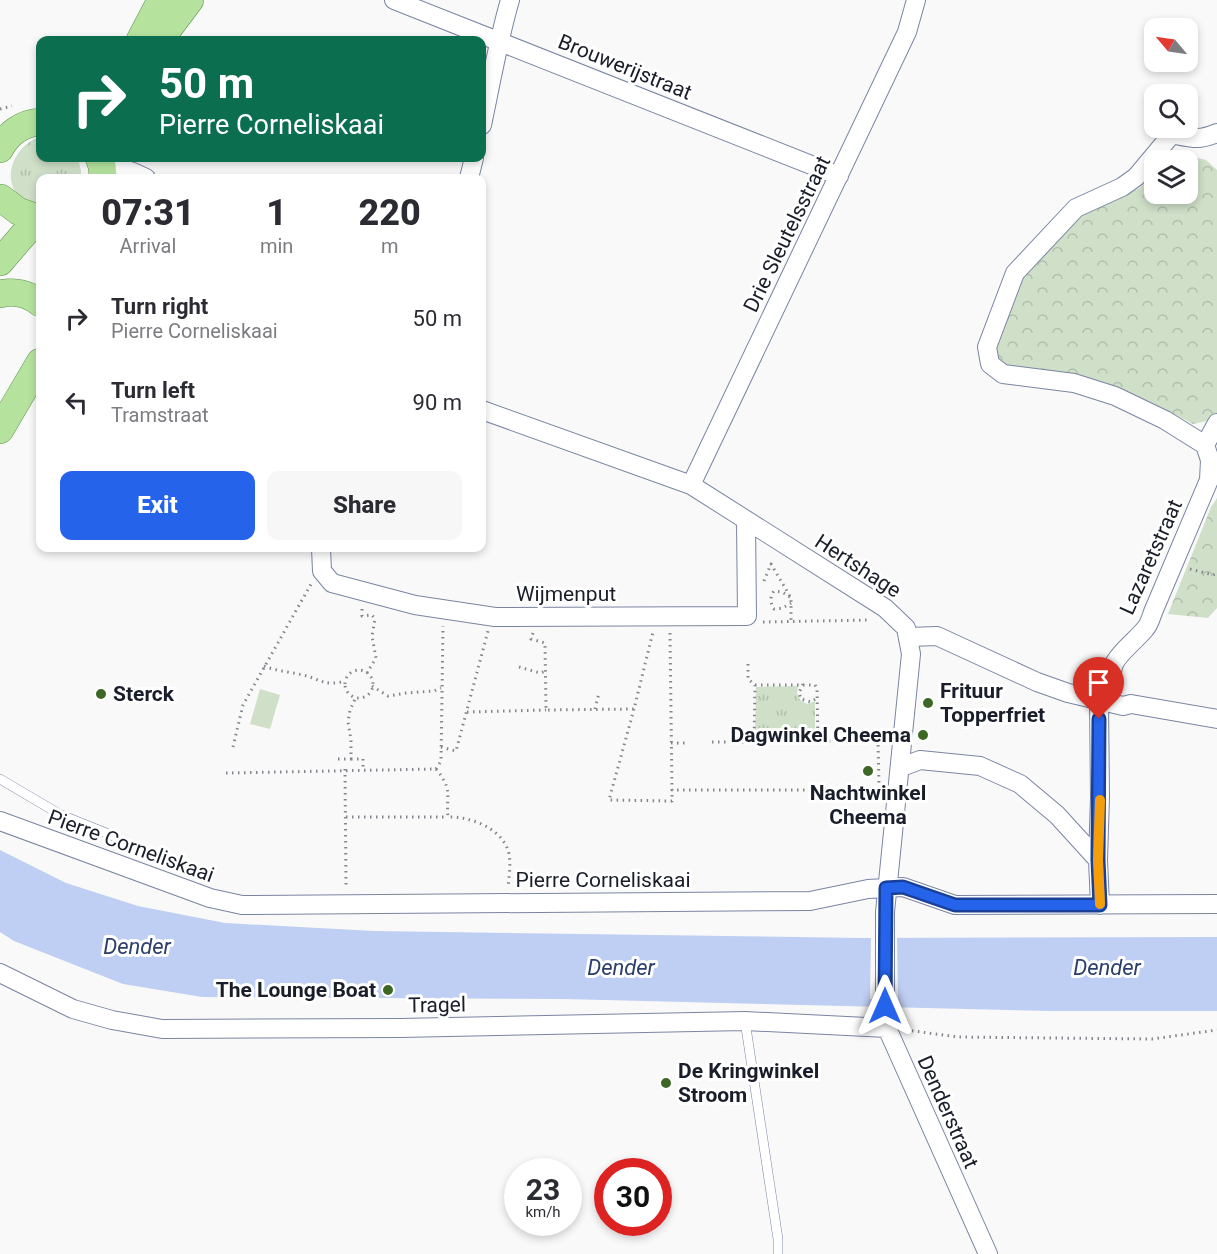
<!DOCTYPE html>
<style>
:root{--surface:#fff;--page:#f7f7f7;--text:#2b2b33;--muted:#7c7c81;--accent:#2563eb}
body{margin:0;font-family:Roboto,sans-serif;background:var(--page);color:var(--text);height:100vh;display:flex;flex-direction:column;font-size:22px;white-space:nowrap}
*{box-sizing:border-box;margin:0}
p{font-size:20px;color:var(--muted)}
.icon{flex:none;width:33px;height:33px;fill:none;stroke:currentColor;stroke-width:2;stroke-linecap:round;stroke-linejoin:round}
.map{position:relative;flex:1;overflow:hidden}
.panel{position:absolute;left:36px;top:174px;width:450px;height:378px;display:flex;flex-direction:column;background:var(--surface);border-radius:12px;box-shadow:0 3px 9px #0003}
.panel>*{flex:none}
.hud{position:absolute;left:36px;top:36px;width:450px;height:126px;border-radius:12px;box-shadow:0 3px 9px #0003;background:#0b6e4f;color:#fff;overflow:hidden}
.needle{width:39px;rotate:299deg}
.buttons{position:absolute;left:1144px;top:18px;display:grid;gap:12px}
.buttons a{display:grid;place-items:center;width:54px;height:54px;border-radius:12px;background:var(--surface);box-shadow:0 3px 9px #0003;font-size:30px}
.speed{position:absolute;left:504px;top:1158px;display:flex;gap:12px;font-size:30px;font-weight:700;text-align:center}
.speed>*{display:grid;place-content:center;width:78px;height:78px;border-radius:50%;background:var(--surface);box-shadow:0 3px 9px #0003;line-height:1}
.speed small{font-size:15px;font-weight:400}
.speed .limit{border:9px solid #d22;background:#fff;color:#111}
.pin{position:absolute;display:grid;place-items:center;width:51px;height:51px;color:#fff;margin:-62px -26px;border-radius:50% 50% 50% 0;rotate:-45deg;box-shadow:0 0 6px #0007}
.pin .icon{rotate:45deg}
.me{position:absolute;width:66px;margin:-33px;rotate:0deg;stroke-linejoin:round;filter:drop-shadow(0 0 4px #0008)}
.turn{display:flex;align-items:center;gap:21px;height:126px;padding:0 24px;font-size:27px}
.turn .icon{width:78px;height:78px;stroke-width:2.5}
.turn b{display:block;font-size:42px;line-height:51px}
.eta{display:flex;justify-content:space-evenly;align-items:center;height:102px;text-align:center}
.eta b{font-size:36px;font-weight:800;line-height:42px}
.action{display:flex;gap:12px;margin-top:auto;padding:12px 24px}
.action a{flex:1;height:69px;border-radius:12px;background:var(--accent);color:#fff;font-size:24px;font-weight:800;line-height:69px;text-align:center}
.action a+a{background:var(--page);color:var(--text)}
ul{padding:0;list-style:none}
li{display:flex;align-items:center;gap:18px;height:84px;padding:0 24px}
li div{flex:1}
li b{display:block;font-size:22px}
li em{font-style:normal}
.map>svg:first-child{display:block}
.grass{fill:url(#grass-tufts)}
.forest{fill:url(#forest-crowns)}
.pitch{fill:#cfdfc8}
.water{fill:#bfcef3}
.pier{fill:#f9f9f9}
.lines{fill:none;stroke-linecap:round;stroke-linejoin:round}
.lane-casing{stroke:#7985a3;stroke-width:10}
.street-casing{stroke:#7985a3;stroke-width:20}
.primary-casing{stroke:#5f924c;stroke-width:28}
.path{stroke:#82858b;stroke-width:3;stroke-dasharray:1.5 4.5;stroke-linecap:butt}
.lane{stroke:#fff;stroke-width:9}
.street{stroke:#fff;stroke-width:18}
.primary{stroke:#b5e39e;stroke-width:27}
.route-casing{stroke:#184099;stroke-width:15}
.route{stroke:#2563eb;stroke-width:10}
.slow{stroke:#f59e0b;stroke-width:10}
.poi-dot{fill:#3c6725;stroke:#fff;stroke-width:2}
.labels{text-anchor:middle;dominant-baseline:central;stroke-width:6;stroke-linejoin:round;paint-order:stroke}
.street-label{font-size:21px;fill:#191e2a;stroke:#fff}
.poi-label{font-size:21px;font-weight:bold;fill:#191e2a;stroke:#fff;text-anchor:start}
.water-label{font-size:22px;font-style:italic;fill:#2d3e6d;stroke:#fff}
</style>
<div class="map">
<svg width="1217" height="1254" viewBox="0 0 1217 1254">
<defs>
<pattern id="grass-tufts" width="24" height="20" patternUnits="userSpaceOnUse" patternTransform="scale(1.5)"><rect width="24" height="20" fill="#cfdfc8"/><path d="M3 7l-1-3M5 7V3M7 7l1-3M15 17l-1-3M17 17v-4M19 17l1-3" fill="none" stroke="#b1bfac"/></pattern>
<pattern id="forest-crowns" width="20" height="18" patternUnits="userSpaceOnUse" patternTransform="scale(1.5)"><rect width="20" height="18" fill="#cfdfc8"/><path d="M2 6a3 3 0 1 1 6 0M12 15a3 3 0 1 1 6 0" fill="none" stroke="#b1bfac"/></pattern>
</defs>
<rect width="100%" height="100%" fill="#f9f9f9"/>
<path class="grass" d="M40,137v21h38l3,13v7h-41v30c-6,-4 -15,-7 -21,-11 -19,-22 -2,-53 21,-60z
M798,686l-1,7 3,7 7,4 8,-3v38l-60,1 1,-53z"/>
<path class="forest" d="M1171,152l35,8 11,10v243l-10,8 -14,3 -32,-17 -48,-20 -103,-18 -11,-7 -5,-16 27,-72 60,-61 59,-25 15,-17v23h33v-34h-24z
M1217,498v110l-9,10 -40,-4 43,-107z"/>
<path class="pitch" d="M260,689l20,6 -10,34 -20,-5z"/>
<path class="water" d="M0,850l66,33 72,23 87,17 149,8 487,7 356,-1v74h-166l-487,-12 -362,-2 -79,-13 -109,-43 -14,-9z"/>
<path class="pier" d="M871,935h26l1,65 -28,-1z"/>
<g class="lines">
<defs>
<path id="lane" d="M0,779l61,36 55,22
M745,1021l33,218v15"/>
<path id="street" d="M394,0l445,176
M482,125c9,-42 16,-84 28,-125
M102,166c16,-1 31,5 44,12
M469,178l5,-20
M482,410l209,75 194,123 21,20 5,26 -26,258v94l2,22 101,226
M1205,445l-40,-25 -50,-24 -41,-13 -71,-9 -13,-10 -3,-17 28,-74 61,-65 46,-21 14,-10 36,-43c19,4 27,7 45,-1
M691,485l216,-453 9,-32
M321,548l1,23 10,12 83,22 80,12 252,-1 -1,-95
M909,637l28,-1 100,46 31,11 55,13 8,-2 86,15
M1099,700c19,-13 8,-23 16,-38 7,-12 21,-22 30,-33 4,-4 6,-11 8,-17l56,-132 1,-20 -5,-15 12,-22
M900,764l7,1 13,-5 60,6 40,18 37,31 41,45 2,45
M0,821l210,77 32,7 568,-4 58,-12 35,-2 52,18 262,-1
M1098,860l2,-63 -1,-97
M0,973l73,36 39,11 50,9 238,-1 345,-7 142,7"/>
<path id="primary" d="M140,40l21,-40
M160,40l30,-40
M0,149c8,-16 23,-26 40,-27
M99,158l3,8 1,12
M1,198l17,13 22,8
M0,262l37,-43
M0,294c14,-4 29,0 40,9
M0,430l40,-68"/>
</defs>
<use href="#lane" class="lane-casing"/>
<use href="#street" class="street-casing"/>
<use href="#primary" class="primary-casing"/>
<path class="path" d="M0,109l12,-3
M1190,569l23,6 4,-2
M764,581l7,-17 20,34v23
M790,597l-8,-5 -8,-1c-4,5 -4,12 0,18 7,0 11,-2 17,-6
M362,609v7l10,-1 3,4 -3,17 4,22 -9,15
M763,622l108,-2
M533,633l-2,6 14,4 1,67 88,-1 19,-77
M670,633l2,157h208
M748,664v15l7,6 -1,57 95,-1
M264,666c12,5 26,6 39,9 17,4 22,12 42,6
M519,667l21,6 6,-2
M345 684a14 14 0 1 1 28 0a14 14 0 1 1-28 0Z
M803,684l-4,9 2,6 10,3 6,-4
M755,685h60l2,4 1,52
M372,686l16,10 18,-3 28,-2 7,-3
M595,709l4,-16
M634,709l-25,91 63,1v-11
M467,712l79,-2
M876,741h2l1,44
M712,742h42
M671,743h14
M233,747l10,-42 68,-121
M441,747l15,4 32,-120
M338,759h13v-19l-3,-18 2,-12 6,-13
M351,759h12v10
M345,769l1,119
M436,769c17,21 10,24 12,48 22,-1 56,12 61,37 2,10 0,23 -1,34
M226,773l210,-4 5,-8 2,-135
M346,817h102
M906,1030l52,7 194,2 65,-9"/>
<use href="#lane" class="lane"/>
<use href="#street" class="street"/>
<use href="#primary" class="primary"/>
</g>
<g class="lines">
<defs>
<path id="route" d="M885,1006l1,-118 17,-1 52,18h145l-2,-45 1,-141"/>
</defs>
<use href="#route" class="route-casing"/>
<use href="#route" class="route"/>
<path class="slow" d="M1100,800l-2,60 2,44"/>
</g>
<g class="poi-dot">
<circle cx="101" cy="694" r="6"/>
<circle cx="928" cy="703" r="6"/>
<circle cx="923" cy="735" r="6"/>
<circle cx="868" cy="771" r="6"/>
<circle cx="388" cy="990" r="6"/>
<circle cx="666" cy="1083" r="6"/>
</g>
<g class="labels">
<g class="street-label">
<text transform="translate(625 67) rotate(22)">Brouwerijstraat</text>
<text transform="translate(787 234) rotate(-64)">Drie Sleutelsstraat</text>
<text transform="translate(1151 557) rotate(-66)">Lazaretstraat</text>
<text transform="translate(858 566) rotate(33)">Hertshage</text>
<text x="566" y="594">Wijmenput</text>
<text transform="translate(131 846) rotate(20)">Pierre Corneliskaai</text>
<text x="603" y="880">Pierre Corneliskaai</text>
<text transform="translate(437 1005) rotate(-1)">Tragel</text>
<text transform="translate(948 1112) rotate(66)">Denderstraat</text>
</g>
<g class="poi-label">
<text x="940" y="691">Frituur<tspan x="940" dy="24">Topperfriet</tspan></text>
<text x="113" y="694">Sterck</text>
<text x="911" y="735" text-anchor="end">Dagwinkel Cheema</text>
<text x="868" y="793" text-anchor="middle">Nachtwinkel<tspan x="868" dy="24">Cheema</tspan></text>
<text x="376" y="990" text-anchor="end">The Lounge Boat</text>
<text x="678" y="1071">De Kringwinkel<tspan x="678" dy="24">Stroom</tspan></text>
</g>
<g class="water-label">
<text x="137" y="946">Dender</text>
<text x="621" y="967">Dender</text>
<text x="1107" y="967">Dender</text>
</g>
</g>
</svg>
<div class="buttons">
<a><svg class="needle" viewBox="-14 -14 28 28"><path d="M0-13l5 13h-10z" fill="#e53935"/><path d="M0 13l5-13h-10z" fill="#7c7c81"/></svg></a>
<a><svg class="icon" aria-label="search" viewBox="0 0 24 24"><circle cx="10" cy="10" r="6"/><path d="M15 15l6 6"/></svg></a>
<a><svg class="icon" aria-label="layers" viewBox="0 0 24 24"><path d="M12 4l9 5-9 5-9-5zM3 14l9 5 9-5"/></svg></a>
</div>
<div class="speed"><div>23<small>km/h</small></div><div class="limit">30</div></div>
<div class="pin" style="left:1099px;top:719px;background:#d93025"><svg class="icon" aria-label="arrive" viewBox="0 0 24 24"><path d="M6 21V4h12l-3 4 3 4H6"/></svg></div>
<svg class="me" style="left:885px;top:1006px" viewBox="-20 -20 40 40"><path d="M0-17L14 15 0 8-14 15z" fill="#2563eb" stroke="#fff" stroke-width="4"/></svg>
<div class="hud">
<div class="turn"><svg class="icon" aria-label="right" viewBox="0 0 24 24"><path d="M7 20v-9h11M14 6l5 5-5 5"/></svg><div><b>50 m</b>Pierre Corneliskaai</div></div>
</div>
<section class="panel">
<div class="eta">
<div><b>07:31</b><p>Arrival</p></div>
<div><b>1</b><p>min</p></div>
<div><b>220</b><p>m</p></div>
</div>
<ul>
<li><svg class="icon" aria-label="right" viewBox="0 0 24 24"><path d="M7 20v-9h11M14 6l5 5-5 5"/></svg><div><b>Turn right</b><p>Pierre Corneliskaai</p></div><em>50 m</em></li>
<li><svg class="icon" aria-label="left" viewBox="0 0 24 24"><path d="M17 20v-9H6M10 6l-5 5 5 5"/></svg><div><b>Turn left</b><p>Tramstraat</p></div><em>90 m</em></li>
</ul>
<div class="action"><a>Exit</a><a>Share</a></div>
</section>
</div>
